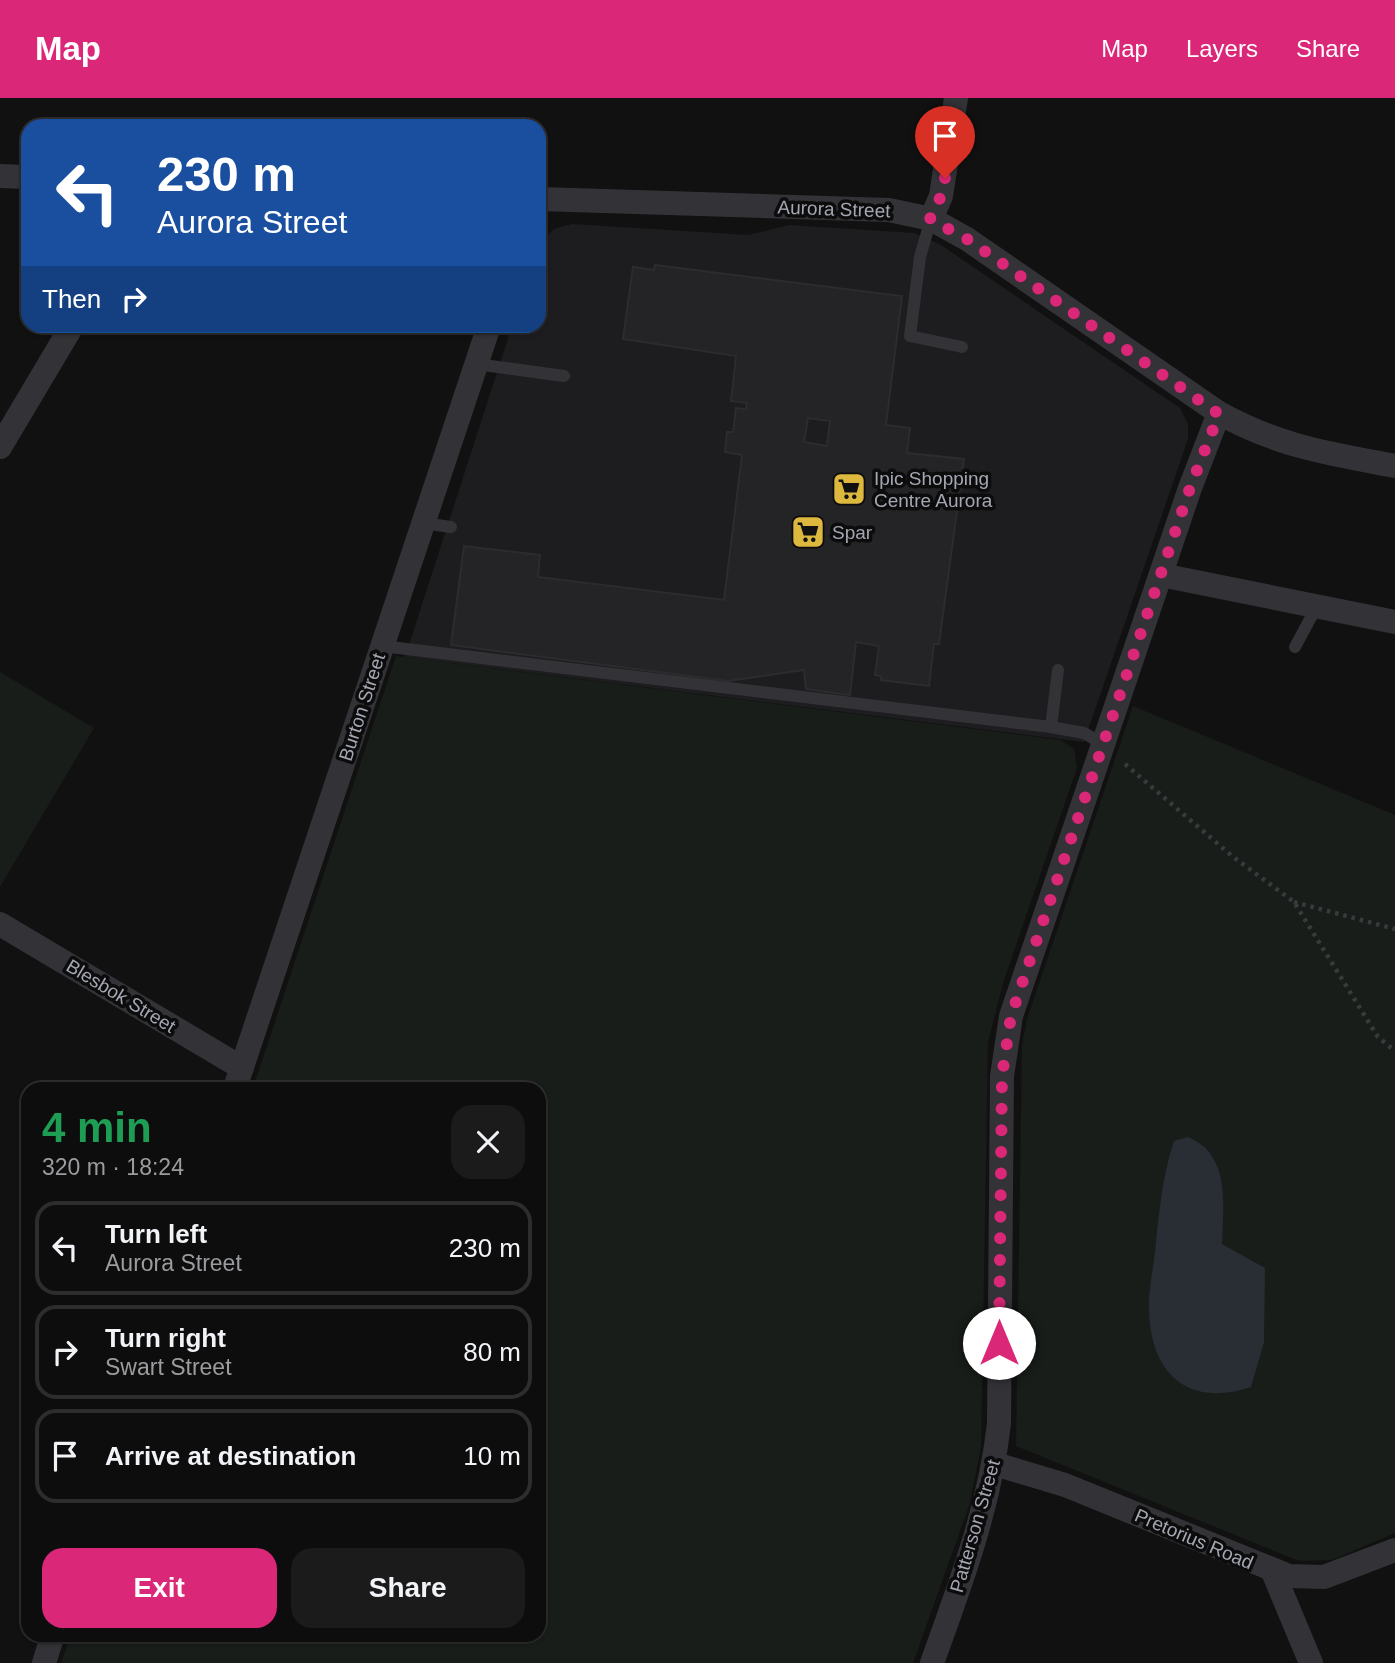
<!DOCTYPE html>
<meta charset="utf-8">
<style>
:root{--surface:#0d0d0e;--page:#1b1b1c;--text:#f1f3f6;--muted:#9a9c9e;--line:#2d2d2e;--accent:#db2777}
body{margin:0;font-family:Helvetica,sans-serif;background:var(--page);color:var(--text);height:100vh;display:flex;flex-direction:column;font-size:26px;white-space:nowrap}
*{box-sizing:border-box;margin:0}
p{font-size:23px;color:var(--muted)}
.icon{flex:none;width:38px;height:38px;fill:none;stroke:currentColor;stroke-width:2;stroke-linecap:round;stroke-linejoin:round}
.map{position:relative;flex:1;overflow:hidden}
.side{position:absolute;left:21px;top:984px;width:525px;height:560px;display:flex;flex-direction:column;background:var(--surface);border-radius:21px;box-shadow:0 2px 5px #0004,0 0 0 2px var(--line)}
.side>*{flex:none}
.hud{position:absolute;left:21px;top:21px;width:525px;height:214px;border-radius:21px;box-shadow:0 2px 5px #0004,0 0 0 2px var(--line);background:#1a4fa0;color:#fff;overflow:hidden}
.pin{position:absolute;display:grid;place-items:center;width:60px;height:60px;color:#fff;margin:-72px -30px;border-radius:50% 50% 50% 0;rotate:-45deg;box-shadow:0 0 7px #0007}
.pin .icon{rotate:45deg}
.me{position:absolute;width:77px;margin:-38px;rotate:0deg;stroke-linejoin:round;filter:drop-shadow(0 0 5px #0008)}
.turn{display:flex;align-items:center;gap:24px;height:147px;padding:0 21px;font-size:32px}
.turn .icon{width:91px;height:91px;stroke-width:2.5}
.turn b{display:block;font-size:49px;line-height:60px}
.then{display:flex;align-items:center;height:66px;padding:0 21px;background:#0003;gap:14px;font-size:26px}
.round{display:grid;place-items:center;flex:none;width:74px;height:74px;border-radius:21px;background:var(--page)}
.overview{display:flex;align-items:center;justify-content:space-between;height:119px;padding:0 21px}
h1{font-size:42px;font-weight:700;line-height:52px;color:#1e9e55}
.cta{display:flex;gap:14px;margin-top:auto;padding:14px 21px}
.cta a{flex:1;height:80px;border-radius:21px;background:var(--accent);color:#fff;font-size:28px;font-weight:700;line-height:80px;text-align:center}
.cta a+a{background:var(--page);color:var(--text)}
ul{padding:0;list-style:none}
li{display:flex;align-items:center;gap:21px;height:94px;margin:0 14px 10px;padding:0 7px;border:4px solid var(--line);border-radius:21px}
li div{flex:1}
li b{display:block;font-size:26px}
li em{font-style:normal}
header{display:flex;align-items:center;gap:42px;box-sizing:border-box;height:98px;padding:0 35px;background:var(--accent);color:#fff}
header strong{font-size:33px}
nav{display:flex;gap:38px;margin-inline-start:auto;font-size:24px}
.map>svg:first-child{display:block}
.built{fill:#1d1d1f}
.green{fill:#181d19}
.water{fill:#292e35}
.building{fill:#242426;stroke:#2c2b2e;stroke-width:2;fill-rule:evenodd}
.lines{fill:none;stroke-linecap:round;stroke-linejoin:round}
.path{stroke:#393a3e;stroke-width:4.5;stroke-dasharray:3.5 5;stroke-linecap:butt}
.service{stroke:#333337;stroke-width:12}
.minor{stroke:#333337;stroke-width:24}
.route{stroke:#db2777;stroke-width:12;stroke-dasharray:0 21.6}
.labels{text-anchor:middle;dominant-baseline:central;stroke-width:7;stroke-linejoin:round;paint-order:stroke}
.street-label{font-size:19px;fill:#a4a7b2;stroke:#0c0c0d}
.poi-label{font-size:19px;fill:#a4a7b2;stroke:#0c0c0d;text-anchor:start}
</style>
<header>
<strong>Map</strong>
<nav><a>Map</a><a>Layers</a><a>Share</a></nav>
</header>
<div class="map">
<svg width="1395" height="1565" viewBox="0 0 1395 1565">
<rect width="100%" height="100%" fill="#111112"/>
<path class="built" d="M572,126l177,11 41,-10 124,8 27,12 239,163 8,16v15l-104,303 -679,-85 107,-331h27l1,-83 14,-14z"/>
<path class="green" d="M396,558l665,84 13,9 3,19 -74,215 -15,60 -7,405 -12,58 -56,157h-852l10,-28 468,-1v-546h-286z
M0,574l94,56 -94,159z
M1133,608l262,109v718l-63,27 -33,1 -283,-115 6,-401 5,-26z"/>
<path class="water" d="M1188,1039c43,18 35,67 34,107l43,24 -1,74 -13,45c-63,21 -100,-13 -102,-76 -1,-19 4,-40 6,-59 4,-38 7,-75 19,-111z"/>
<path class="building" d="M655,167l247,31 -16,129 24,3 -3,25 57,6 -25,185h-5l-5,42 -48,-6v-4l-6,-1 4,-29 -23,-4 -6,53 -44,-6 -2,-19 -76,11 -277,-36 13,-99 76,9 -2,22 186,23 18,-145 -17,-3 2,-20h6l3,-24 10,1 1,-6 -16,-2 5,-45 -113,-17 10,-72 21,3zM808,320l22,3 -3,25 -23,-4z"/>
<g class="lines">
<path class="path" d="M1125,666l107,92 62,46 84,135 17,14
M1294,804l101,27"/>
<path class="service" d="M931,121l-11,38 -10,79 52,11
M476,266l88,12
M423,425l28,4
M382,548l669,81 33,6 19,11
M1295,549l22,-41
M1051,629l7,-57"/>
<path class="minor" d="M0,78l28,1
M539,101l350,11 42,9 36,20 252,174c62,34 108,40 176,53
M931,121l10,-23 15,-98
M0,349l72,-121
M1161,477l234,47
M0,826l242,144
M235,990l254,-762
M995,1366l70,21 224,91 35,1 71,-27
M1273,1474l38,91
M44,1565l9,-29
M932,1565c28,-78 58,-156 67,-240l3,-347 9,-60 179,-528 29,-75"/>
</g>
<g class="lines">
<path class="route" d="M945,80l-4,18 -11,23 37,20 252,175 -29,74 -179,528 -9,60 -3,267"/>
</g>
<defs>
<symbol id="supermarket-square" viewBox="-11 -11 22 22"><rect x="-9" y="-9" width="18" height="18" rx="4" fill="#ddb83e" stroke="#0c0c0d"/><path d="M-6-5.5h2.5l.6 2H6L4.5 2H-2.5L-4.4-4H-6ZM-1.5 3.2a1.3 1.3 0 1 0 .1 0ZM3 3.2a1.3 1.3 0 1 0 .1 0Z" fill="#111"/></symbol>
</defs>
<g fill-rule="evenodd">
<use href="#supermarket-square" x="830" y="372" width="38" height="38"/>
<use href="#supermarket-square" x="789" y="415" width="38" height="38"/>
</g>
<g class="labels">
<g class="street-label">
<text transform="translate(834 111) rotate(2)">Aurora Street</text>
<text transform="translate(362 609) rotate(-72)">Burton Street</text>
<text transform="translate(121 898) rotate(31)">Blesbok Street</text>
<text transform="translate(975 1428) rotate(-74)">Patterson Street</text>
<text transform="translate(1194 1441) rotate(23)">Pretorius Road</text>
</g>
<g class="poi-label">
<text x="874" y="380">Ipic Shopping<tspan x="874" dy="22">Centre Aurora</tspan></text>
<text x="832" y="434">Spar</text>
</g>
</g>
</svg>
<div class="pin" style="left:945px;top:80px;background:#d93025"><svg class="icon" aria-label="arrive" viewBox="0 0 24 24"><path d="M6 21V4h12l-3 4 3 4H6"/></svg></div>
<svg class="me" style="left:999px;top:1245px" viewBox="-20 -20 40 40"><circle r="19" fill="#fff"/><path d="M0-13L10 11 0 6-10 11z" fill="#db2777"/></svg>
<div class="hud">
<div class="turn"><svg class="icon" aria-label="left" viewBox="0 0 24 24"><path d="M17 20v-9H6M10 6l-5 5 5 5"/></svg><div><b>230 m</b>Aurora Street</div></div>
<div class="then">Then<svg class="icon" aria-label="right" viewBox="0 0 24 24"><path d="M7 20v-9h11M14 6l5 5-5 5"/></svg></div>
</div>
<section class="side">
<div class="overview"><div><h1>4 min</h1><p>320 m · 18:24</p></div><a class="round"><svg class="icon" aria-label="close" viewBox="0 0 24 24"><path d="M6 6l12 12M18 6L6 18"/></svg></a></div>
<ul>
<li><svg class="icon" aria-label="left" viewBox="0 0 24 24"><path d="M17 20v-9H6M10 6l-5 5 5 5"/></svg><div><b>Turn left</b><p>Aurora Street</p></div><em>230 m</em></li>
<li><svg class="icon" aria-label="right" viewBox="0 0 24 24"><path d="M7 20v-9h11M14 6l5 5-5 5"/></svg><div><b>Turn right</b><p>Swart Street</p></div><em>80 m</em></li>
<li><svg class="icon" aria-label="arrive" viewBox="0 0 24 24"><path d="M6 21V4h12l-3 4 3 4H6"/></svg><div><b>Arrive at destination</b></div><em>10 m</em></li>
</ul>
<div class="cta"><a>Exit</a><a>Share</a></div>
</section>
</div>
